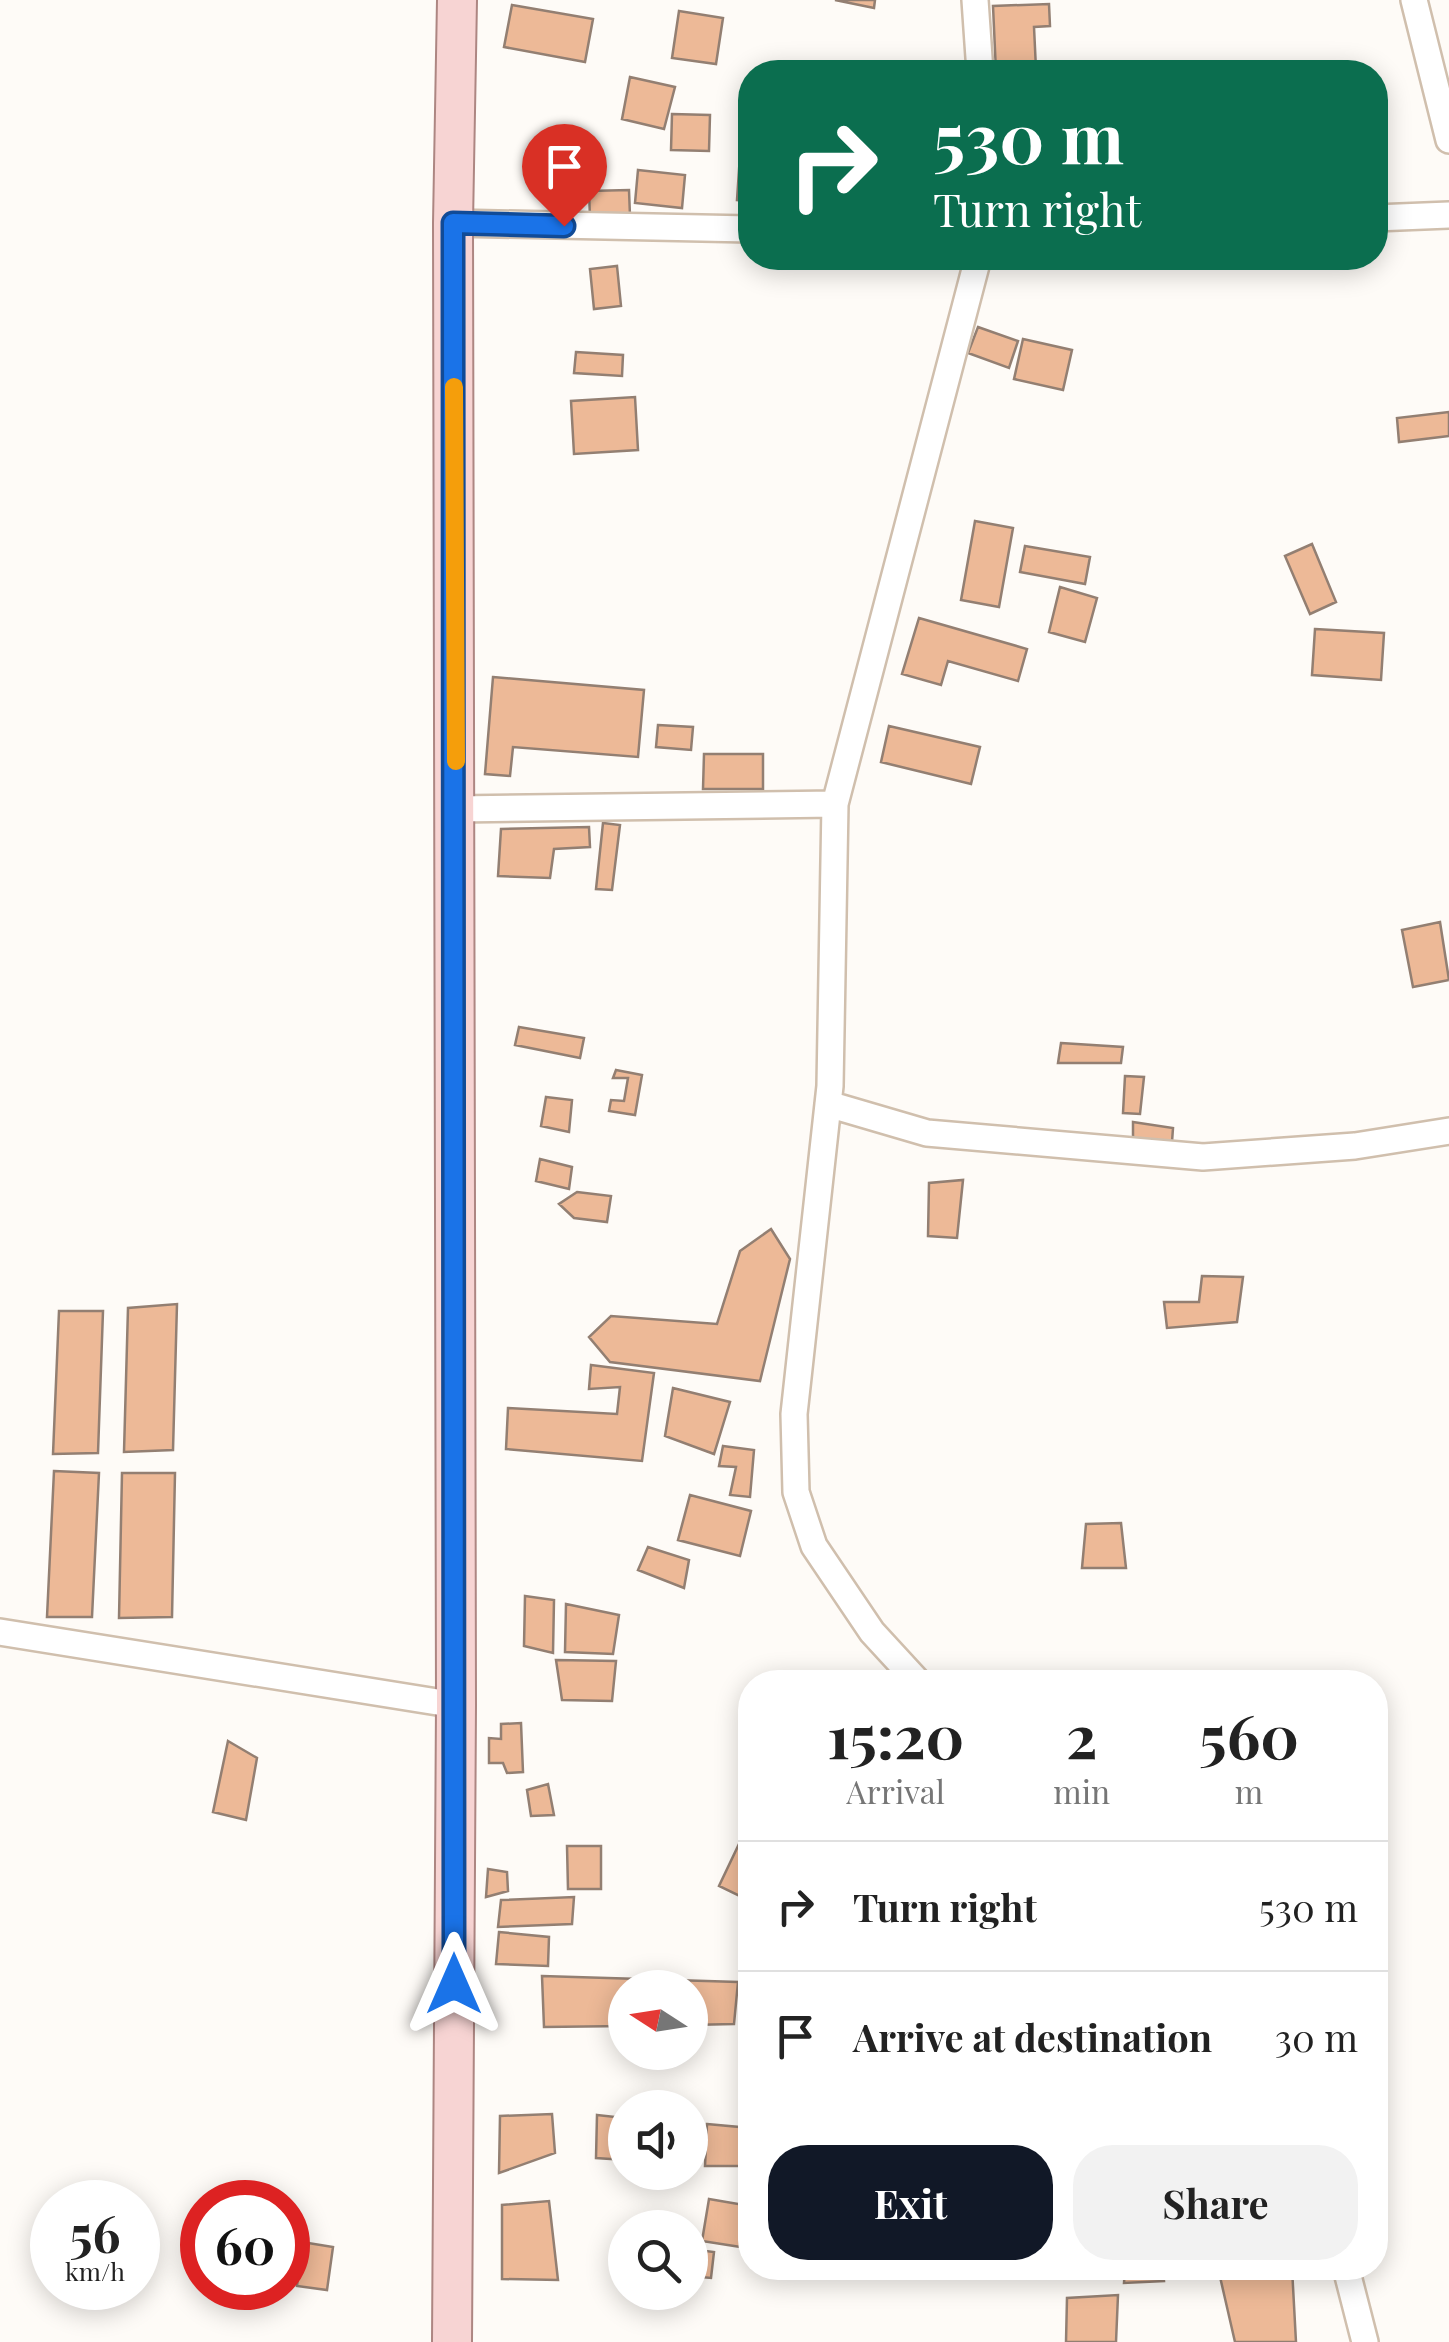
<!DOCTYPE html>
<style>
:root{--surface:#fff;--page:#f2f2f2;--text:#222;--muted:#767676;--line:#e0e0e0;--accent:#111827}
body{margin:0;font-family:"Playfair Display",serif;background:var(--page);color:var(--text);height:100vh;display:flex;flex-direction:column;font-size:38px;white-space:nowrap}
*{box-sizing:border-box;margin:0}
p{font-size:32px;color:var(--muted)}
.icon{flex:none;width:55px;height:55px;fill:none;stroke:currentColor;stroke-width:2;stroke-linecap:round;stroke-linejoin:round}
.map{position:relative;flex:1;overflow:hidden}
.panel{position:absolute;left:738px;top:1670px;width:650px;height:610px;display:flex;flex-direction:column;background:var(--surface);border-radius:40px;box-shadow:0 5px 25px #0003}
.panel>*{flex:none}
.banner{position:absolute;left:738px;top:60px;width:650px;height:210px;border-radius:40px;box-shadow:0 5px 25px #0003;background:#0b6e4f;color:#fff;overflow:hidden}
.needle{width:65px;rotate:282deg}
.buttons{position:absolute;left:608px;top:1970px;display:grid;gap:20px}
.buttons a{display:grid;place-items:center;width:100px;height:100px;border-radius:50%;background:var(--surface);box-shadow:0 5px 25px #0003;font-size:50px}
.speed{position:absolute;left:30px;top:2180px;display:flex;gap:20px;font-size:50px;font-weight:700;text-align:center}
.speed>*{display:grid;place-content:center;width:130px;height:130px;border-radius:50%;background:var(--surface);box-shadow:0 5px 25px #0003;line-height:1}
.speed small{font-size:25px;font-weight:400}
.speed .limit{border:15px solid #d22;background:#fff;color:#111}
.pin{position:absolute;display:grid;place-items:center;width:85px;height:85px;color:#fff;margin:-102px -42px;border-radius:50% 50% 50% 0;rotate:-45deg;box-shadow:0 0 10px #0007}
.pin .icon{rotate:45deg}
.me{position:absolute;width:110px;margin:-55px;rotate:0deg;stroke-linejoin:round;filter:drop-shadow(0 0 8px #0008)}
.turn{display:flex;align-items:center;gap:35px;height:210px;padding:0 30px;font-size:45px}
.turn .icon{width:130px;height:130px;stroke-width:2.5}
.turn b{display:block;font-size:70px;line-height:85px}
.eta{display:flex;justify-content:space-evenly;align-items:center;height:170px;text-align:center}
.eta b{font-size:60px;font-weight:700;line-height:70px}
.action{display:flex;gap:20px;margin-top:auto;padding:20px 30px}
.action a{flex:1;height:115px;border-radius:40px;background:var(--accent);color:#fff;font-size:40px;font-weight:700;line-height:115px;text-align:center}
.action a+a{background:var(--page);color:var(--text)}
ul{padding:0;list-style:none}
li{display:flex;align-items:center;gap:30px;height:130px;padding:0 30px;border-top:2px solid var(--line)}
li div{flex:1}
li b{display:block;font-size:38px}
li em{font-style:normal}
.map>svg:first-child{display:block}
.building{fill:#edb997;stroke:#937f72;stroke-width:2.5}
.lines{fill:none;stroke-linecap:round;stroke-linejoin:round}
.minor-casing{stroke:#d0bfad;stroke-width:30}
.primary-casing{stroke:#ad8682;stroke-width:42}
.minor{stroke:#fff;stroke-width:25}
.primary{stroke:#f7d4d3;stroke-width:38}
.route-casing{stroke:#114b97;stroke-width:25}
.route{stroke:#1a73e8;stroke-width:18}
.slow{stroke:#f59e0b;stroke-width:18}
</style>
<div class="map">
<svg width="1449" height="2342" viewBox="0 0 1449 2342">
<rect width="100%" height="100%" fill="#fefbf7"/>
<path class="building" d="M835,0h40l-1,8z
M1049,4l1,22 -16,1 2,42 17,-1v4h-57l-3,-66z
M512,5l81,14 -8,43 -81,-15z
M679,11l44,7 -7,46 -44,-6z
M1342,62l2,10h-51z
M630,77l45,10 -11,42 -42,-10z
M672,114l38,1 -1,36 -38,-1z
M740,155l10,1v45l-13,-1z
M576,160l3,42 -27,1 -2,-42z
M638,170l47,5 -3,33 -47,-5z
M629,190l1,26 -40,2 -1,-27z
M617,266l4,40 -27,3 -4,-40z
M978,327l40,14 -9,27 -41,-15z
M1023,339l49,11 -9,40 -49,-11z
M576,352l47,3 -1,21 -48,-3z
M635,397l3,53 -64,4 -3,-53z
M1449,412v24l-50,6 -2,-24z
M975,521l38,7 -14,79 -38,-7z
M1312,544l24,58 -26,12 -25,-58z
M1025,546l65,11 -5,27 -65,-12z
M1060,587l37,11 -12,44 -36,-10z
M919,618l108,31 -9,32 -70,-20 -7,24 -39,-11z
M1315,629l69,4 -3,47 -69,-5z
M493,677l151,13 -6,67 -125,-10 -3,29 -25,-2z
M658,725l35,2 -2,23 -35,-3z
M889,726l91,21 -9,37 -90,-22z
M704,754h59v35h-60z
M603,823l17,2 -8,65 -16,-1z
M589,827l1,20 -36,2 -4,29 -52,-2 3,-47z
M1440,922l9,58 -36,7 -11,-57z
M519,1027l65,11 -4,20 -65,-13z
M1061,1043l62,4 -2,16h-63z
M616,1070l26,5 -7,40 -26,-4 2,-11 13,1 4,-23h-15z
M1125,1076l19,1 -4,37 -17,-1z
M546,1097l26,3 -3,32 -28,-6z
M1133,1122l40,6 -1,14 -39,2z
M540,1159l32,8 -3,22 -33,-8z
M963,1180l-6,58 -29,-2 1,-53z
M577,1192l34,4 -4,26 -33,-4 -15,-14z
M771,1229l19,30 -30,122 -150,-19 -21,-25 22,-21 106,8 23,-73z
M1202,1276l41,1 -6,45 -70,6 -3,-26h35z
M177,1304l-4,146 -49,2 4,-144z
M59,1311h44l-5,142 -45,1z
M591,1365l63,8 -12,88 -136,-12 2,-41 109,6 3,-27 -31,2z
M673,1388l57,14 -16,52 -49,-18z
M723,1446l31,4 -4,47 -20,-2 6,-28 -17,-1z
M54,1471l45,2 -7,144h-45z
M122,1473h53l-3,144 -53,1z
M690,1495l61,16 -11,45 -62,-16z
M1121,1523l5,45h-44l4,-44z
M648,1547l41,13 -5,28 -46,-18z
M525,1596l29,4 -1,53 -29,-7z
M566,1604l53,11 -6,39 -48,-2z
M556,1660l60,1 -4,40 -50,-1z
M521,1723l2,49 -16,1 -4,-10h-14v-25l12,1v-15z
M228,1741l29,17 -11,62 -33,-8z
M548,1784l6,31 -23,1 -4,-26z
M739,1844l11,5v52l-31,-15z
M567,1846h34v43h-33z
M488,1869l19,3 1,19 -22,6z
M574,1897l-2,27 -74,3 3,-27z
M499,1932l50,5 -1,29 -52,-2z
M542,1976l196,6 -4,42 -44,1v-37h-65v38l-81,1z
M552,2114l3,39 -56,20 1,-57z
M597,2115l28,3v42l-29,-2z
M707,2124l43,4v38h-45z
M709,2199l41,7 -3,42 -45,-7z
M549,2201l9,79 -56,-1v-74z
M302,2242l31,5 -6,43 -30,-4z
M690,2249l24,3 -3,26 -21,-2z
M1125,2268h38l1,13 -40,2z
M1218,2268h74l4,74h-61z
M1118,2295l-2,47h-50l1,-44z"/>
<g class="lines">
<defs>
<path id="minor" d="M975,0l5,72
M1414,0l35,140
M1375,218l74,-3
M453,223l297,6
M456,809l379,-5
M828,1104l99,29 276,24 152,-11 94,-15
M0,1632l456,73
M918,1682l-46,-50 -58,-86 -18,-54 -2,-78 36,-328 5,-282 143,-546
M1346,2268l19,74"/>
<path id="primary" d="M452,2342l4,-637 -3,-1482 4,-223"/>
</defs>
<use href="#minor" class="minor-casing"/>
<use href="#primary" class="primary-casing"/>
<use href="#minor" class="minor"/>
<use href="#primary" class="primary"/>
</g>
<g class="lines">
<defs>
<path id="route" d="M454,1984l-1,-1761 111,3"/>
</defs>
<use href="#route" class="route-casing"/>
<use href="#route" class="route"/>
<path class="slow" d="M454,387l2,374"/>
</g>
</svg>
<div class="buttons">
<a><svg class="needle" viewBox="-14 -14 28 28"><path d="M0-13l5 13h-10z" fill="#e53935"/><path d="M0 13l5-13h-10z" fill="#767676"/></svg></a>
<a><svg class="icon" aria-label="sound" viewBox="0 0 24 24"><path d="M4 9h4l5-4v14l-5-4H4zM17 9q2 3 0 6"/></svg></a>
<a><svg class="icon" aria-label="search" viewBox="0 0 24 24"><circle cx="10" cy="10" r="6"/><path d="M15 15l6 6"/></svg></a>
</div>
<div class="speed"><div>56<small>km/h</small></div><div class="limit">60</div></div>
<div class="pin" style="left:564px;top:226px;background:#d93025"><svg class="icon" aria-label="arrive" viewBox="0 0 24 24"><path d="M6 21V4h12l-3 4 3 4H6"/></svg></div>
<svg class="me" style="left:454px;top:1984px" viewBox="-20 -20 40 40"><path d="M0-17L14 15 0 8-14 15z" fill="#1a73e8" stroke="#fff" stroke-width="4"/></svg>
<div class="banner">
<div class="turn"><svg class="icon" aria-label="right" viewBox="0 0 24 24"><path d="M7 20v-9h11M14 6l5 5-5 5"/></svg><div><b>530 m</b>Turn right</div></div>
</div>
<section class="panel">
<div class="eta">
<div><b>15:20</b><p>Arrival</p></div>
<div><b>2</b><p>min</p></div>
<div><b>560</b><p>m</p></div>
</div>
<ul>
<li><svg class="icon" aria-label="right" viewBox="0 0 24 24"><path d="M7 20v-9h11M14 6l5 5-5 5"/></svg><div><b>Turn right</b></div><em>530 m</em></li>
<li><svg class="icon" aria-label="arrive" viewBox="0 0 24 24"><path d="M6 21V4h12l-3 4 3 4H6"/></svg><div><b>Arrive at destination</b></div><em>30 m</em></li>
</ul>
<div class="action"><a>Exit</a><a>Share</a></div>
</section>
</div>
